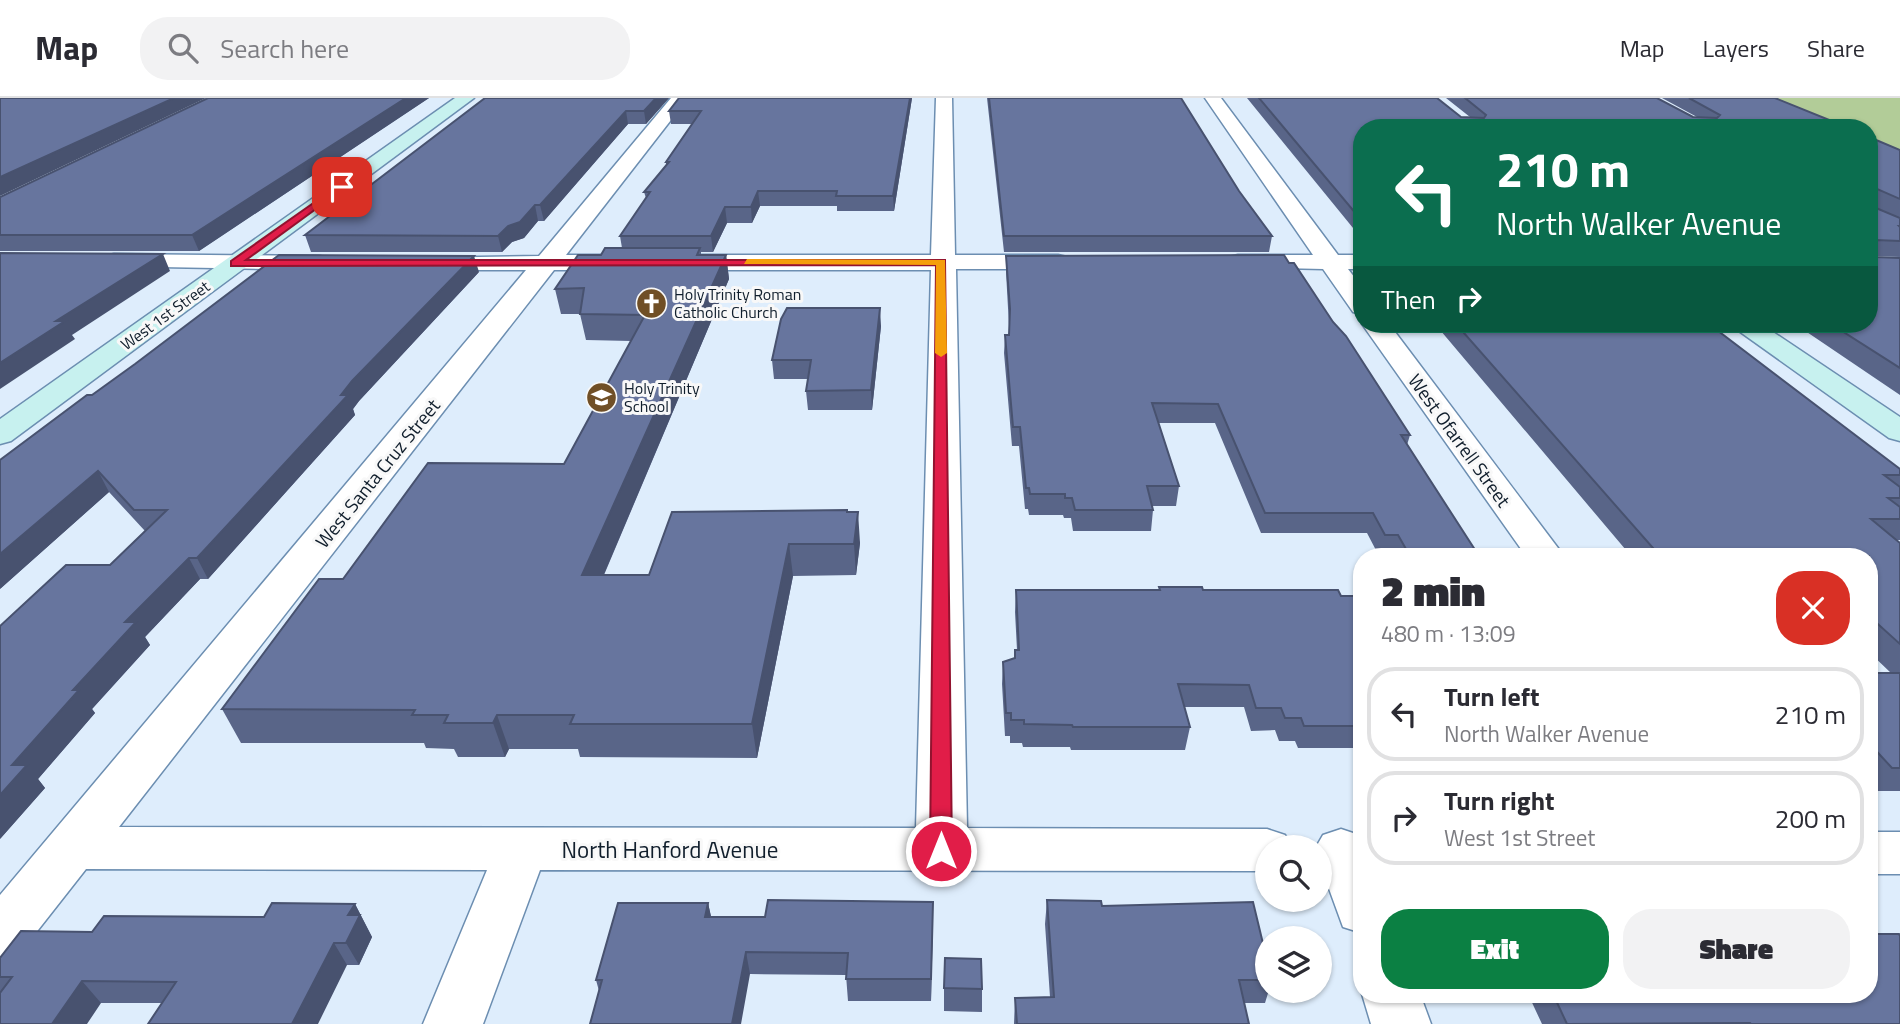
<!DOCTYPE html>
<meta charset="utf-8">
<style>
:root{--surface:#fff;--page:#f2f2f3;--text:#2b2b33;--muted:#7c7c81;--line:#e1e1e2;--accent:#0b8043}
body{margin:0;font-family:"Titillium Web",sans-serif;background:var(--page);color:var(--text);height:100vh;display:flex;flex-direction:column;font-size:26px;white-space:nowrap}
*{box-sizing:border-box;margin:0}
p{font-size:23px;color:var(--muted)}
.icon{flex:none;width:38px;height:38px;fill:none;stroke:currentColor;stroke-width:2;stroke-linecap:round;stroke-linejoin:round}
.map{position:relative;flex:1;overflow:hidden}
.panel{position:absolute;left:1353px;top:450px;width:525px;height:455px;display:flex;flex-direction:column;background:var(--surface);border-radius:28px;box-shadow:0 2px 5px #0004}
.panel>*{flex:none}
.banner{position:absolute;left:1353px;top:21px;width:525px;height:214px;border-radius:28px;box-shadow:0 2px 5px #0004;background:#0b6e4f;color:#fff;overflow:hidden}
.tools{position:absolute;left:1255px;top:737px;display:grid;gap:14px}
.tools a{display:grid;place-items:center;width:77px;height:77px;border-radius:50%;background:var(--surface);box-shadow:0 2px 5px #0004;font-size:35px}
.pin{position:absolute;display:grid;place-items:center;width:60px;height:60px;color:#fff;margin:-30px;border-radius:14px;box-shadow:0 4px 10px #0006}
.me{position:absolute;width:77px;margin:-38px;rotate:0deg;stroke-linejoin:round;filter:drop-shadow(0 0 5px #0008)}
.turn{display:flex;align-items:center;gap:24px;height:147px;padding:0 28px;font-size:32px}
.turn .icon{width:91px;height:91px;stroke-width:2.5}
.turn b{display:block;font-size:49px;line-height:60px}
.then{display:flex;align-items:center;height:66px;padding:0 28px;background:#0003;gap:14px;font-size:26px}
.round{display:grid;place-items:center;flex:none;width:74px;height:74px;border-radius:28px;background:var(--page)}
.overview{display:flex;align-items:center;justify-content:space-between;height:119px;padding:0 28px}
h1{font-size:42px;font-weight:800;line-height:52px}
.cta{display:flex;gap:14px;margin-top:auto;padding:14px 28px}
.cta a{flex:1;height:80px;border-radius:28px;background:var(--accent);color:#fff;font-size:28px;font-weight:800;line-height:80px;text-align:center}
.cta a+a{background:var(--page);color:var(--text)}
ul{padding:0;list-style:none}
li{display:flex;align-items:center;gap:21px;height:94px;margin:0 14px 10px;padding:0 14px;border:4px solid var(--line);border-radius:28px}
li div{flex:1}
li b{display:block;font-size:26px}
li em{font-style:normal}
header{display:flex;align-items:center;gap:42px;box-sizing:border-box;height:98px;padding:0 35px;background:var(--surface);border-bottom:2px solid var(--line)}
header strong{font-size:33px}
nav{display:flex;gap:38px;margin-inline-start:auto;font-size:24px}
.search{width:490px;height:63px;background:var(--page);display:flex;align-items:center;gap:18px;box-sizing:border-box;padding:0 24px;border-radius:28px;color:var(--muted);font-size:26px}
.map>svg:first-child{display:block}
.green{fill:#b2cc98}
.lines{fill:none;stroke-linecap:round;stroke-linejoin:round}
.street-casing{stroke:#6c8eb1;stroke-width:3}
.secondary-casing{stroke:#6c8eb1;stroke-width:3}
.street{fill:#fff;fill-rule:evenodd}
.secondary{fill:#c7f1ef;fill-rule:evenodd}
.wall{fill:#596588}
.shaded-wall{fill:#48526f}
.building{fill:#67759e;stroke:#48526f;stroke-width:2}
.route{fill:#e11d48;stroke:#92132f;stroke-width:2}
.slow{fill:#f59e0b}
.labels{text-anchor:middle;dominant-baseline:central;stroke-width:6;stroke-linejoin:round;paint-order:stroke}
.far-poi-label{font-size:16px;fill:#101e2c;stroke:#f8f8f8;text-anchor:start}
.far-street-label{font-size:16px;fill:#101e2c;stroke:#f8f8f8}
.street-label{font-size:19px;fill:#101e2c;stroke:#f8f8f8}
.near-street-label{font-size:23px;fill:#101e2c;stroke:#f8f8f8}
</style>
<header>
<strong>Map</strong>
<div class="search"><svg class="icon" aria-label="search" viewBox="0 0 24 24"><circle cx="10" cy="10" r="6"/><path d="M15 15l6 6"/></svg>Search here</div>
<nav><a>Map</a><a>Layers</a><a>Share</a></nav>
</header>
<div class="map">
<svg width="1900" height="926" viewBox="0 0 1900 926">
<rect width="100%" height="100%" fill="#deedfc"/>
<path class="green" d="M1751,0h149v65l-31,-13v-22h-50z"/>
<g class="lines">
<defs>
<path id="street" d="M671,0h17l-122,157h365l5,-157h16l3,157h103l9,2 3,5 -3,5 -9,2h-102l11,559 300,1 18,6 7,12h-25v24l-727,-1 -57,154h-60l64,-154 -401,-1 -66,84 -20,8v-66l526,-625h-100l-9,-2 -3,-5 3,-5 122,-2zM554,172h377l-15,558 -797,-1z
M1205,0h16l117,157h24v14h-14l14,18v27l-9,-2 -30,-43 -94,-2 -3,-5 3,-5 9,-2h75z
M114,156l206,2 9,2 3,5 -3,5 -9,2 -215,-4 -3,-5 3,-5z
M1362,226h27l175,232h-38z
M1341,731l18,6 3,4v94l-19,-6 -23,-63v-17h-4l7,-12z
M1869,734h31v42h-31z
M1362,896h58l11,30h-60z"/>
<path id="secondary" d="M455,0h19l-463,343 -11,3v-25z
M1729,226h32l139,93v24l-11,-3z"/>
</defs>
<use href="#street" class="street-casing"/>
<use href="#secondary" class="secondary-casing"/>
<use href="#street" class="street"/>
<use href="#secondary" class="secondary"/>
</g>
<path class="wall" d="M208,0h221l-230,153h-199v-54z
M485,0h184l-23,26h-18l-84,97h-6l-14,17 -12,4 -10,10h-191l-6,-17z
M912,0l-18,113h-57v-5h-77l-8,17h-25l-14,29h-12v3h25l3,24 -125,296h45l199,-63 12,31 -4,32 -63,1 -36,182 -177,-1 -2,-8h-69l-4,8h-47l-4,-8 -28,-1 -2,-5h-183l-19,-34 121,-130 221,-115 67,-123 -45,-1 -6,-26h-19l-6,-25 46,-34 21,-7 -2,-12 26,-38 -2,-6 22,-27v-3l26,-38h-21l-2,-13z
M987,0h194l58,93 33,45 -3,16h-265z
M1247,0h190l24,19h9l-24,-19h211l36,19h4l-35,-19h113l74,30h-487v111z
M1869,39l31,13v68l-24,-11 24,11v39l-24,-1v1l24,1v137l-105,-71h74z
M1006,158l404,179 -3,10 72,111h-100l-12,-23h-106l-46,-110h-57l21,63 -3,20h-24l1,4 -2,21h-78l-2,-13h-7l-1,-3h-34l-1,-6h-3l-6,-63h-7l-8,-93 1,-18h4v-9l-3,-54z
M479,174l-120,129 -6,8 2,6 -147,164h-8l-55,58 5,8 -58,64 3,4 -57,66 7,9 -45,51 110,-274 35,-34 -36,-39 -109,97 92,-194z
M1435,226h274l191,145v71h-3l3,3v248h-26l-5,-5v-113h22l-22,-21v-96h-238z
M881,228l-9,84h-64l-2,-19 2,-12h-34l-2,-19z
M1159,489l44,3 159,6v152h-64l-3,-7h-16l-4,-11 -24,1 -7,-24h-60l6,20 -5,23h-114l-1,-3h-47l-1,-4h-12v-7h-5l-3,-52 1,-22 11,-4 1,-8h2l-2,-38 1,-22h143z
M1047,802l55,6 165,54v30h2l-4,13h-21l5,21h-235l1,-26 35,-1 -5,-73z
M933,804l-2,99h-83l-2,-26 -96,-1 -151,17 -3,-11 112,-77 3,14h54z
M355,806l17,33 -13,28h-12l-185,38h-61l-101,-11v-34l92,-26 172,-15z
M944,890l38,1v23l-38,-1z
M1528,896h341l31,30h-358z"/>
<path class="shaded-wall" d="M174,0h32l-206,98v-19z
M406,0h23l-230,153 -7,-16z
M656,0h13l-23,26 -2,-13z
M910,0h2l-18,113 -1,-15z
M626,13l2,13 -84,97 -4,-16z
M758,93l2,15 -8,17 -1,-16z
M535,107l3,16 -14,17 -12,4 -10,10 -4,-16 10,-10z
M725,109l2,16 -14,29 -2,-16z
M163,156l7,17 -98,64 3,4 -75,50v-26l56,-42z
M726,157l3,24 -139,328 -8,-32z
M474,158l5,16 -120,129 -6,8 2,6 -147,164 -11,-21 155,-177z
M880,210l1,18 -9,84 -1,-20z
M98,373l11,21 -109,97v-35z
M858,414l2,31 -4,32 -2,-31z
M789,446l4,32 -36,182 -5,-34z
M189,460l11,21 -55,58 5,8 -58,64 3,4 -57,66 7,9 -45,51v-44l12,-30 61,-75 52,-68z
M497,617l12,34 -4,8 -12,-34z
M933,804v22l-2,77v-22z
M708,805l5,22 -8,-8z
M355,806l17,33 -13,28 -13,-22 2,-28z
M334,845l13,22 -29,59h-26z
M746,854l4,22 -9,50h-9z
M82,883l19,22 -14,21h-35z"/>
<path class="building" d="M0,0h174l-174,79z
M208,0h198l-214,137h-192v-38z
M485,0h171l-12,13h-18l-86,94h-5l-15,17 -12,4 -10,10 -193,-1z
M679,0h231l-17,98h-57l1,-5h-79l-7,16h-26l-14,29h-91l30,-44h-6l25,-30h-3l35,-51h-32z
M989,0h192l58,93 33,45h-268z
M1259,0h178l24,19 23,1 2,-3 -21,-17h192l36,19 24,1 3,-3 -31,-17h86l74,30h-487v93z
M1869,39l31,13v49l-25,-11 1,20 24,10v8h-1l1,1v14l-24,-1v17l24,1v110l-69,-44h38z
M605,150h95l-3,7h29l-144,320h67l23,-63 175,-2v2h11l-4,32h-65l-37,180h-182l4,-9h-77l-4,8h-49l4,-8h-36l3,-5 -193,-1 97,-130h24l85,-116 136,1 81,-149 -65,-1 4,-26 -29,1 23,-34h23z
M0,155l163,1 -107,67h9l-65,42z
M279,157l195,1 -122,125 -11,14h7l-151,163h-8l-64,64h11l-63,68h6l-67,75h15l-27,30v-169l66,-61h44l57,-55h-33l-36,-39 -98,83v-94l87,-65h5l43,-31z
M1284,157l5,8h5l39,59 13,14 64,99h-9l78,121h-69l-12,-21h-13l-12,-22h-108l-47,-109 -66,-1 27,83h-32l6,24h-78l-3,-12h-7v-4h-35l-1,-6h-3l-6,-61h-7l-8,-92h4l1,-26 -4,-53z
M787,210h93l-9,82 -65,1 5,-31h-39l9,-41z
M1456,226h253l191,145v6h-16l16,12v11h-12l12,9v12h-29l29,24v101l-31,-28v-60h-209z
M1159,489h43l1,3h135l3,6h21v130h-58l-3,-8h-16l-4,-10h-25l-7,-23 -71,-1 12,43h-117l-1,-2 -48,-1v-4h-13v-7h-5l-3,-51 12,-4v-8h4l-3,-60h144z
M1869,575h31v95h-8l-23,-25z
M768,802l165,2 -2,77h-85l2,-26 -102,-1 -14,72h-142l12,-44h-6l22,-77h90l-3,14h60z
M1047,802l54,1 1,5 151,-4 14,58v20h-28l10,44h-232l-2,-26 39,-1z
M272,805l83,1 -7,11h12l-14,28h-12l-42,81h-144l28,-42 -94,-1 -30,43h-52v-31l12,-16h-12v-19l21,-27 71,1 12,-16 160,1z
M1869,836h30l1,2v88h-149l-1,-1 -183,1 -14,-30h316z
M945,860l36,1 1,30 -38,-1z"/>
<path class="route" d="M339,87l7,2 -100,73h699l7,591 -4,6 -7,2 -8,-2 -3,-6 6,-586 -705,1v-5z"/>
<path class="slow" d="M747,161l198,1 2,93 -6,4 -6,-4 1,-88 -192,-1z"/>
<defs>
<symbol id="church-disc" viewBox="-11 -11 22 22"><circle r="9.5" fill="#704f26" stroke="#f8f8f8"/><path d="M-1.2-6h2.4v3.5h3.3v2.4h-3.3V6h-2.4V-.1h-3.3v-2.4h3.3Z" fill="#fff"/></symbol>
<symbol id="school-disc" viewBox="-11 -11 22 22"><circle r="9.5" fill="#704f26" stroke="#f8f8f8"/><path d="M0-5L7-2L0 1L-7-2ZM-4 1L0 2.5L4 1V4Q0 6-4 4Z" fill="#fff"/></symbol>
</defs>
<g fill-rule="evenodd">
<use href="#church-disc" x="634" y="188" width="35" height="35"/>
<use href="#school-disc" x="584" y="282" width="35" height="35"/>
</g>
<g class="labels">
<g class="far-poi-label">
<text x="674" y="196">Holy Trinity Roman<tspan x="674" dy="18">Catholic Church</tspan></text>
<text x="624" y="290">Holy Trinity<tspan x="624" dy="18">School</tspan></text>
</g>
<g class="far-street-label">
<text transform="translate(165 217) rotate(-36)">West 1st Street</text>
</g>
<g class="street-label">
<text transform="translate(1460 342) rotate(54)">West Ofarrell Street</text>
<text transform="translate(377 375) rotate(-51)">West Santa Cruz Street</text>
</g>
<g class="near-street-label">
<text x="670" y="751">North Hanford Avenue</text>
</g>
</g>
</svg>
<div class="tools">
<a><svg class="icon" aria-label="search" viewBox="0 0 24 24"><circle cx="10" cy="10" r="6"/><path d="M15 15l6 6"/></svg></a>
<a><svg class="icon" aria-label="layers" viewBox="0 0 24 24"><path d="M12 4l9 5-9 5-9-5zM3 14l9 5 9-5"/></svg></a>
</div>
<div class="pin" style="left:342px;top:89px;background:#d93025"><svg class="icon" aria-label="arrive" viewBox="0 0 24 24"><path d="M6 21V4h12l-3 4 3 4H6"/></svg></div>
<svg class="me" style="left:941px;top:753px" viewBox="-20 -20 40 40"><circle r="17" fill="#e11d48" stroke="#fff" stroke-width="3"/><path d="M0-11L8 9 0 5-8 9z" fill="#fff"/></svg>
<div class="banner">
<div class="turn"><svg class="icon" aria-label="left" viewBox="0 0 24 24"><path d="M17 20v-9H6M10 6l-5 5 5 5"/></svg><div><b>210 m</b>North Walker Avenue</div></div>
<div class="then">Then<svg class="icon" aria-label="right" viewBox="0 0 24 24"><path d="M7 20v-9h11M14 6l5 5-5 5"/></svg></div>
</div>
<section class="panel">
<div class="overview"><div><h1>2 min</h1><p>480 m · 13:09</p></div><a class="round" style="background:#d93025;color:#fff"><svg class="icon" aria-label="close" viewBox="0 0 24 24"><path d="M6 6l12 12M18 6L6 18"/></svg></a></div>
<ul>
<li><svg class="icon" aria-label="left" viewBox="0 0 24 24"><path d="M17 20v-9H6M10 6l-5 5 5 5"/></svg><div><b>Turn left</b><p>North Walker Avenue</p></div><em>210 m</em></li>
<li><svg class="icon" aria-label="right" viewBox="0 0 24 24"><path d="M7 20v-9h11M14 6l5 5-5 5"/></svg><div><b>Turn right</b><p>West 1st Street</p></div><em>200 m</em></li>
</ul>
<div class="cta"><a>Exit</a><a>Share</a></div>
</section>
</div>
